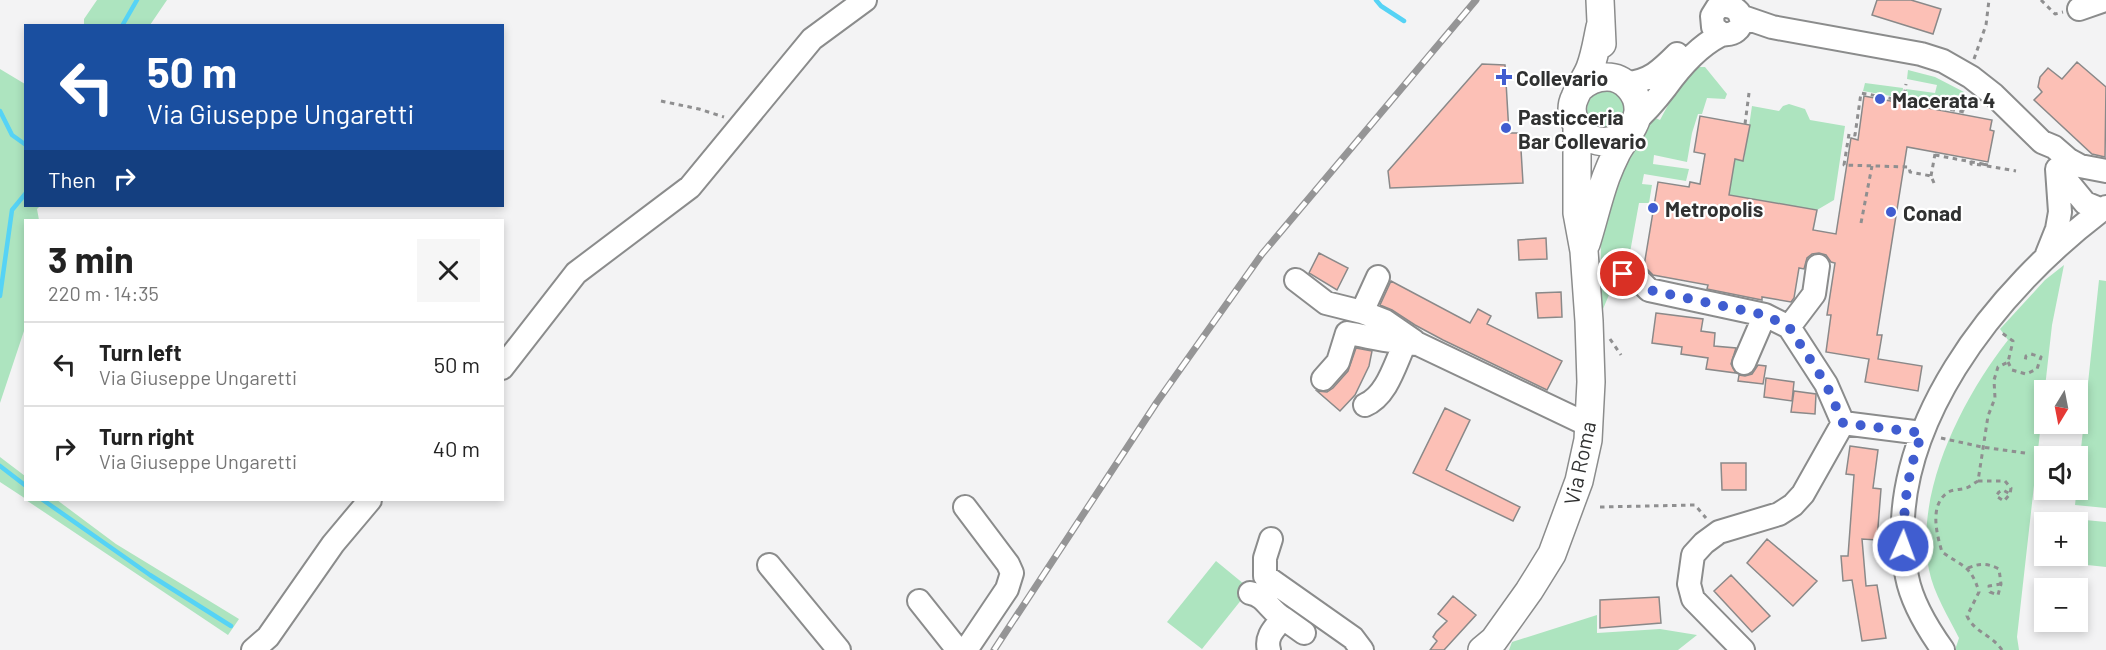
<!DOCTYPE html>
<meta charset="utf-8">
<style>
:root{--surface:#fff;--page:#f6f6f6;--text:#222;--muted:#767676;--line:#e0e0e0}
body{margin:0;font-family:Barlow,sans-serif;background:var(--page);color:var(--text);height:100vh;display:flex;flex-direction:column;font-size:22px;white-space:nowrap}
*{box-sizing:border-box;margin:0}
p{font-size:20px;color:var(--muted)}
.icon{flex:none;width:33px;height:33px;fill:none;stroke:currentColor;stroke-width:2;stroke-linecap:round;stroke-linejoin:round}
.map{position:relative;flex:1;overflow:hidden}
.side{position:absolute;left:24px;top:219px;width:480px;height:282px;display:flex;flex-direction:column;background:var(--surface);border-radius:0px;box-shadow:0 3px 9px #0003}
.side>*{flex:none}
.guide{position:absolute;left:24px;top:24px;width:480px;height:183px;border-radius:0px;box-shadow:0 3px 9px #0003;background:#1a4fa0;color:#fff;overflow:hidden}
.needle{width:39px;rotate:190deg}
.controls{position:absolute;left:2034px;top:380px;display:grid;gap:12px}
.controls a{display:grid;place-items:center;width:54px;height:54px;border-radius:0px;background:var(--surface);box-shadow:0 3px 9px #0003;font-size:30px}
.pin{position:absolute;display:grid;place-items:center;width:51px;height:51px;color:#fff;margin:-26px;border:3px solid #fff;border-radius:50%;box-shadow:0 2px 6px #0007}
.me{position:absolute;width:66px;margin:-33px;rotate:2deg;stroke-linejoin:round;filter:drop-shadow(0 0 4px #0008)}
.turn{display:flex;align-items:center;gap:21px;height:126px;padding:0 24px;font-size:27px}
.turn .icon{width:78px;height:78px;stroke-width:2.5}
.turn b{display:block;font-size:42px;line-height:51px}
.then{display:flex;align-items:center;height:57px;padding:0 24px;background:#0003;gap:12px;font-size:22px}
.round{display:grid;place-items:center;flex:none;width:63px;height:63px;border-radius:0px;background:var(--page)}
.summary{display:flex;align-items:center;justify-content:space-between;height:102px;padding:0 24px}
h1{font-size:36px;font-weight:700;line-height:45px}
ul{padding:0;list-style:none}
li{display:flex;align-items:center;gap:18px;height:84px;padding:0 24px;border-top:2px solid var(--line)}
li div{flex:1}
li b{display:block;font-size:22px}
li em{font-style:normal}
.map>svg:first-child{display:block}
.green{fill:#ade4bf}
.lines{fill:none;stroke-linecap:round;stroke-linejoin:round}
.stream{stroke:#56d3f5;stroke-width:4.5}
.building{fill:#fcc0b6;stroke:#8a8989;stroke-width:1.5}
.minor-casing{stroke:#8b8c8c;stroke-width:26}
.major-casing{stroke:#8b8c8c;stroke-width:30}
.path{stroke:#8f8f90;stroke-width:3;stroke-dasharray:4.5 4.5;stroke-linecap:butt}
.minor{stroke:#fff;stroke-width:22}
.major{stroke:#fff;stroke-width:27}
.rail-casing{stroke:#959596;stroke-width:7}
.rail{stroke:#fff;stroke-width:4.5;stroke-dasharray:14;stroke-linecap:butt}
.route{stroke:#405dd0;stroke-width:10;stroke-dasharray:0 18}
.poi-dot{fill:#405dd0;stroke:#fff;stroke-width:2}
.labels{text-anchor:middle;dominant-baseline:central;stroke-width:4.5;stroke-linejoin:round;paint-order:stroke}
.poi-label{font-size:21px;font-weight:bold;fill:#303131;stroke:#fff;text-anchor:start}
.street-label{font-size:21px;fill:#303131;stroke:#fff}
</style>
<div class="map">
<svg width="2106" height="650" viewBox="0 0 2106 650">
<rect width="100%" height="100%" fill="#f3f3f4"/>
<path class="green" d="M97,0h70l-17,25h-66v-6z
M1697,67h8l22,27 -2,5 -18,-1 -5,16h-4l-6,19 -5,29 -33,-7 -1,9 36,5 -3,12 -42,-7 -2,10 10,1 -3,18h-10l-12,66 -10,7 -17,40 1,-81 9,-43 41,-76 9,4c8,-14 23,-45 37,-53z
M0,69l25,15 1,122h14l-3,3 2,11h-13l-1,108 -25,75z
M1908,70l27,7 29,15 -3,16 -56,-10 1,-9 29,4 2,-8 -30,-6z
M1865,83l38,5 -1,10 -39,-7z
M1587 110a19 19 0 1 1 38 0a19 19 0 1 1-38 0Z
M1789,104l16,5 5,11 35,6 -11,74 -17,10 -88,-15 5,-36 10,1 8,-54 27,5 4,-5z
M2064,265l-12,60 -35,312 2,13h-64l4,-12c-11,-22 -25,-44 -30,-68 -15,-78 33,-171 79,-230l-8,-11 45,-49z
M2099,280l7,1v227l-31,-3z
M0,457l25,19 1,23 -26,-17z
M26,500h31l59,44 123,75 -11,16z
M2064,518l42,4v45l-46,-5v-7h18v-33h-14z
M1216,561l34,28 -48,60 -35,-27z
M1597,615v18l63,-4 37,6 -19,15h-169l3,-8z"/>
<g class="lines">
<path class="stream" d="M1376,0l5,6 23,15
M122,26l15,-26
M0,111l12,24 14,10
M0,296l12,-86 14,-17
M0,466l26,20
M43,500l107,75 81,51"/>
</g>
<path class="building" d="M1877,0h34l30,9 -8,25 -61,-19z
M2077,62l29,25 -1,70 -13,-3 -58,-54 8,-8 -4,-5 2,-10 8,-9 14,11z
M1482,64l23,1 4,68h11l3,50 -133,5 -2,-17z
M1864,96l128,24 -2,10 4,1 -6,31 -81,-15 -30,188h5l-4,24 44,7 -4,25 -53,-9 4,-23 -43,-7 5,-37h-4l8,-52 -4,-1 -5,-7 -7,-2 -7,1 -5,4 -3,11 -5,-1 -5,30 -3,4 -29,-5v3l-55,-11 1,-4 -55,-10 -9,-9 14,-84 31,5 1,-5 10,2 5,-30 -11,-2 6,-36 50,9 -7,36 -8,-2 -6,36 88,15 -4,20 23,4 15,-96 7,2z
M1546,238l1,21 -28,1 -1,-20z
M1319,253l29,15 -11,22 -28,-17z
M1391,281l79,42 8,-14 13,7 -4,8 75,37 -15,29 -104,-50 -28,-15 -23,-15 -12,-5z
M1561,292l1,25 -24,1 -2,-25z
M1656,313l47,6 -2,12 14,2 -1,13 22,2 -5,16 5,9 -30,-4 2,-11 -27,-4 1,-7 -30,-4z
M1356,348l16,3 -3,15 -14,29 -15,16 -23,-20 10,1 6,-4 15,-17z
M1758,365l8,1 -3,18 -25,-3 1,-6 6,1 7,-2z
M1766,378l28,4 -2,19 -28,-4z
M1794,391l22,3 -1,20 -24,-2z
M1445,408l25,12 -24,50 74,37 -7,14 -100,-48z
M1850,446l28,4 -5,38 8,1 -4,51 -15,-1 4,47 11,-1 9,53 -24,3 -10,-61 -9,1 -2,-25h7l6,-81 -8,-1z
M1721,463h25v27h-24z
M1767,539l50,42 -24,25 -46,-43z
M1731,575l39,41 -18,16 -38,-41z
M1453,596l23,19 -32,35h-14l7,-9 -4,-4 3,-5 11,-11 -9,-7z
M1659,597l2,26 -61,5v-28z"/>
<g class="lines">
<defs>
<path id="minor" d="M2079,9l26,-9
M1740,16l32,11 149,27 22,7 28,16 23,18 48,47 12,5 15,13 11,6 26,5
M1626,83c23,-1 35,-13 51,-29
M1635,121c12,-10 21,-21 31,-34 13,-18 32,-40 53,-51 5,-3 11,0 17,-5 15,-12 -2,-31 -19,-23l-5,8 1,11 9,7
M2058,170l27,33 17,7
M2047,254l10,-25 3,-17 -3,-43
M1623,274l11,1 15,15 116,25 24,12 37,57 17,39
M1296,280l30,23 36,9 23,9 29,20
M1362,312l16,-35
M1789,327l25,-33 4,-28
M1744,363l16,-37
M502,368l74,-95 114,-86 122,-148 53,-39
M1323,379l15,-17 9,-29c24,4 47,10 71,11l162,77 10,1
M1365,405c22,-9 30,-41 40,-62
M965,507l43,57 4,9 -5,16 -41,61
M1271,539l-6,19v18l88,62 9,12
M769,565l70,85
M1250,593c16,3 19,17 33,25
M919,601l39,49
M253,650l15,-13 65,-93 37,-44
M1269,650c-4,-14 6,-22 14,-32l21,15
M1743,650l-50,-51 -4,-15 4,-29 11,-12 15,-11 60,-18 14,-9 10,-11 40,-71 79,10
M1943,650c-15,-21 -31,-47 -36,-73 -29,-144 91,-290 199,-370"/>
<path id="major" d="M1600,0l2,44
M1600,27c-3,14 -5,28 -10,41 -4,10 -11,19 -15,29 -8,16 2,35 17,42 15,7 27,-1 39,-10
M1579,89c8,-8 16,-12 28,-12 17,0 32,16 31,34 -1,15 -14,28 -21,41 -4,8 -8,17 -11,25 -8,22 -13,45 -20,67
M1482,650l12,-10 35,-49 23,-37 27,-73 9,-41 3,-58 -2,-61 -5,-70 -7,-38v-86"/>
</defs>
<use href="#minor" class="minor-casing"/>
<use href="#major" class="major-casing"/>
<path class="path" d="M2041,0l14,14 8,-2
M1974,59l12,-34 3,-25
M661,101l38,8 25,8
M1903,103l3,-19
M1963,111l3,-16
M1745,124l4,-31
M1935,155l53,10 -7,-1
M1971,161v3l10,1
M1987,166l29,5
M1931,176l4,-22
M1934,183l-3,-7 -21,-4 -1,-5 -65,-2 5,-31 6,1 6,-42 103,19
M1861,223l11,-57
M1610,339l11,16
M2008,362l4,8 14,4 11,-5 4,-12 -10,-3 -5,2 -1,5
M1941,438l41,9 43,6
M1978,481h27l6,7 -1,6 -6,7 -8,-5 3,-4 4,-2 7,4
M1600,507l95,-2 11,13
M1968,568c12,-5 19,-5 31,1l2,15 -3,11 -8,-3 -1,-6 12,-2
M2002,650c-11,-16 -27,-17 -35,-34l12,-24c-8,-27 -16,-25 -37,-40 -5,-17 -13,-46 5,-59 5,-4 13,-3 19,-5 4,-1 8,-5 12,-7l10,-65 7,-18 -1,-18 4,-13 10,-5 5,-21 -11,-8"/>
<use href="#minor" class="minor"/>
<use href="#major" class="major"/>
<defs>
<path id="rail" d="M994,650l163,-248 105,-148 214,-254"/>
</defs>
<use href="#rail" class="rail-casing"/>
<use href="#rail" class="rail"/>
</g>
<g class="lines">
<path class="route" d="M1623,274l11,1 15,15 116,25 24,12 37,57 17,39 79,10c-15,41 -18,70 -19,113"/>
</g>
<g class="poi-dot">
<path d="M1501 68h6v6h6v6h-6v6h-6v-6h-6v-6h6z"/>
<circle cx="1880" cy="99" r="6"/>
<circle cx="1506" cy="128" r="6"/>
<circle cx="1653" cy="208" r="6"/>
<circle cx="1891" cy="212" r="6"/>
</g>
<g class="labels">
<g class="poi-label">
<text x="1516" y="77">Collevario</text>
<text x="1892" y="99">Macerata 4</text>
<text x="1518" y="116">Pasticceria<tspan x="1518" dy="24">Bar Collevario</tspan></text>
<text x="1665" y="208">Metropolis</text>
<text x="1903" y="212">Conad</text>
</g>
<g class="street-label">
<text transform="translate(1579 463) rotate(-78)">Via Roma</text>
</g>
</g>
</svg>
<div class="controls">
<a><svg class="needle" viewBox="-14 -14 28 28"><path d="M0-13l5 13h-10z" fill="#e53935"/><path d="M0 13l5-13h-10z" fill="#767676"/></svg></a>
<a><svg class="icon" aria-label="sound" viewBox="0 0 24 24"><path d="M4 9h4l5-4v14l-5-4H4zM17 9q2 3 0 6"/></svg></a>
<a>+</a>
<a>−</a>
</div>
<div class="pin" style="left:1623px;top:274px;background:#d93025"><svg class="icon" aria-label="arrive" viewBox="0 0 24 24"><path d="M6 21V4h12l-3 4 3 4H6"/></svg></div>
<svg class="me" style="left:1903px;top:546px" viewBox="-20 -20 40 40"><circle r="17" fill="#405dd0" stroke="#fff" stroke-width="3"/><path d="M0-11L8 9 0 5-8 9z" fill="#fff"/></svg>
<div class="guide">
<div class="turn"><svg class="icon" aria-label="left" viewBox="0 0 24 24"><path d="M17 20v-9H6M10 6l-5 5 5 5"/></svg><div><b>50 m</b>Via Giuseppe Ungaretti</div></div>
<div class="then">Then<svg class="icon" aria-label="right" viewBox="0 0 24 24"><path d="M7 20v-9h11M14 6l5 5-5 5"/></svg></div>
</div>
<section class="side">
<div class="summary"><div><h1>3 min</h1><p>220 m · 14:35</p></div><a class="round"><svg class="icon" aria-label="close" viewBox="0 0 24 24"><path d="M6 6l12 12M18 6L6 18"/></svg></a></div>
<ul>
<li><svg class="icon" aria-label="left" viewBox="0 0 24 24"><path d="M17 20v-9H6M10 6l-5 5 5 5"/></svg><div><b>Turn left</b><p>Via Giuseppe Ungaretti</p></div><em>50 m</em></li>
<li><svg class="icon" aria-label="right" viewBox="0 0 24 24"><path d="M7 20v-9h11M14 6l5 5-5 5"/></svg><div><b>Turn right</b><p>Via Giuseppe Ungaretti</p></div><em>40 m</em></li>
</ul>
</section>
</div>
